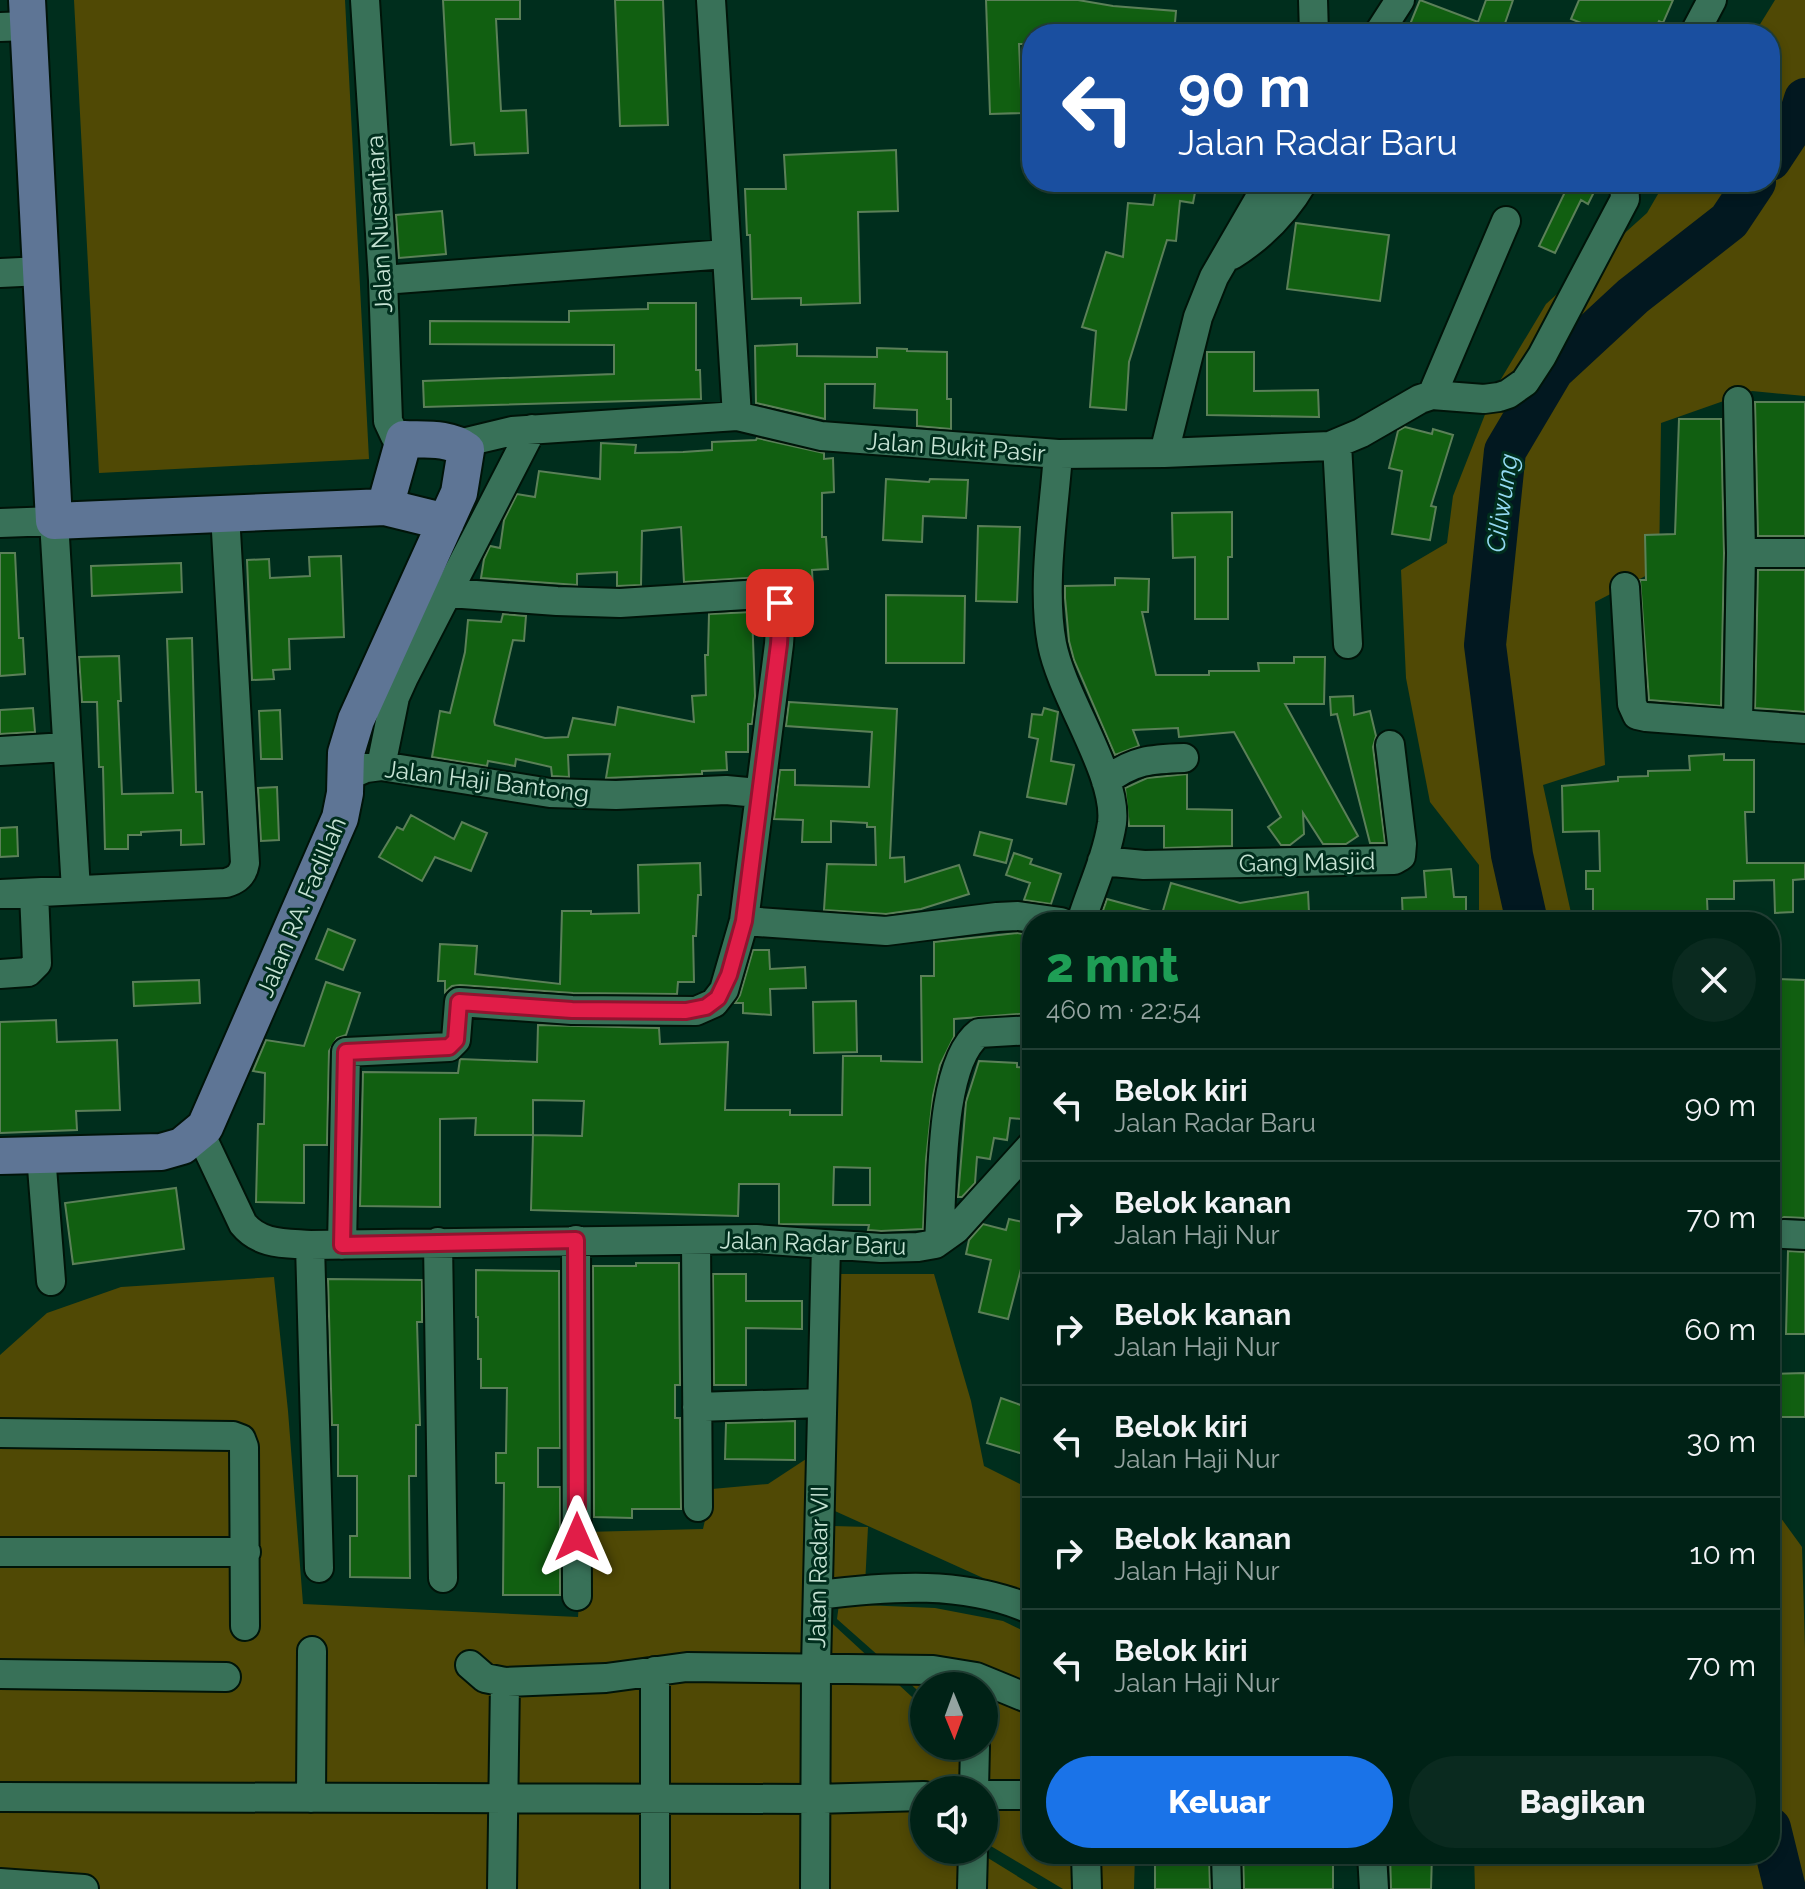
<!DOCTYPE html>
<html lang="id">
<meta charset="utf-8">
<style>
:root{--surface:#002216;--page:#0a2a1f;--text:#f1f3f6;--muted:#95a4a1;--line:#223f35;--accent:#1a73e8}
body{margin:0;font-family:Raleway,sans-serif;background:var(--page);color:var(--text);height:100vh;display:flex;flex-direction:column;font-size:30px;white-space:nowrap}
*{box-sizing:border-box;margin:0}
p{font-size:26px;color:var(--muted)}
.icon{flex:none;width:44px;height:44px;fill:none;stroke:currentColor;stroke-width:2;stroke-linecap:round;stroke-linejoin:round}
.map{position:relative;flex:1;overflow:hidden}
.details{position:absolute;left:1022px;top:912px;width:758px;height:952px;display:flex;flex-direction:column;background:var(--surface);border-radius:32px;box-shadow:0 4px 12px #0003,0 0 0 2px var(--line)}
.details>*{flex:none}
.guide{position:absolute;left:1022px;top:24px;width:758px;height:168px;border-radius:32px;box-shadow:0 4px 12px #0003,0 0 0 2px var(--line);background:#1a4fa0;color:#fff;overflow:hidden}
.needle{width:52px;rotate:179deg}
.tools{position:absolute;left:910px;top:1672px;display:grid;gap:16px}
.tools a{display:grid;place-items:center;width:88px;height:88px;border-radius:50%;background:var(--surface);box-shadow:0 4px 12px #0003,0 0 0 2px var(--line);font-size:40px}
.pin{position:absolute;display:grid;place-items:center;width:68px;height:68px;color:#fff;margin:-34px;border-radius:16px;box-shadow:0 4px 12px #0006}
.me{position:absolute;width:88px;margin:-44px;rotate:0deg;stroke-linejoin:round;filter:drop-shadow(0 0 6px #0008)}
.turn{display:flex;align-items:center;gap:28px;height:168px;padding:0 24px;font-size:36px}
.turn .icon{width:104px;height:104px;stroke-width:2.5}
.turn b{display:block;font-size:56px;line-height:68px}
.round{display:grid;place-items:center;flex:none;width:84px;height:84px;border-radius:42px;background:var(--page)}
.headline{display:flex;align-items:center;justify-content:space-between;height:136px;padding:0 24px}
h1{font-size:48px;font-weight:800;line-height:60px;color:#1e9e55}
.button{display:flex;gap:16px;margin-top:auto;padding:16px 24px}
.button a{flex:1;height:92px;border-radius:48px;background:var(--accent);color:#fff;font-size:32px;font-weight:800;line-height:92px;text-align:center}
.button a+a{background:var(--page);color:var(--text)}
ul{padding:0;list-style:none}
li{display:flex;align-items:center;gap:24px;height:112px;padding:0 24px;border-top:2px solid var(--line)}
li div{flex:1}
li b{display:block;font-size:30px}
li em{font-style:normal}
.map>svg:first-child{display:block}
.green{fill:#504905}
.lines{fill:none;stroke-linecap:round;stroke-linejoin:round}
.river{stroke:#021820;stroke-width:42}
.building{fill:#115f11;stroke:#5b8058;stroke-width:2;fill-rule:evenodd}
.minor-casing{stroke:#001409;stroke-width:32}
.major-casing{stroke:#001409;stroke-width:40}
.minor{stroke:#387158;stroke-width:28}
.major{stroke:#5e7595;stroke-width:36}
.route-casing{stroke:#92132f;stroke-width:20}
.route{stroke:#e11d48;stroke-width:14}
.labels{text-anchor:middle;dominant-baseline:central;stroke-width:6;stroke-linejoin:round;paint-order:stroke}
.street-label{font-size:24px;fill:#c6e3d4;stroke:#002e1d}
.water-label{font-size:26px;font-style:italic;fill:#94d9f2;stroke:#002e1d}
</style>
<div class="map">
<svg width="1805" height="1889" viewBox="0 0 1805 1889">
<rect width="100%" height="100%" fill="#002e1d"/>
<path class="green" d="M74,0h271l24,459 -270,14z
M1775,0h30v396l-53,-5 -91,32 -2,146 -64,33 10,163 -62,20 30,137h-94v-57l-49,-63 -24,-124 -5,-108 46,-27 6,-47 42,-107 51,-85 101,-91 18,-31h105v-148h-16z
M834,1274h100l37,127 13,65 48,24v110l-206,-93 -2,109 100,92v38h37l-3,44h-34v60h51l63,39h-1038v-534l47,-42 74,-26 153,-10 14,134 15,193 275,13 6,-85 119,-3 9,-40 56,-5 67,-44z
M1770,1503l32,44 3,102v240h-330l-1,-35h296z
M833,1526l35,1 -3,58 -35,-2z
M839,1604l96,4 68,13 29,14v219h103l-1,35h-71l-79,-47v-156h-60v10l-87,-77z"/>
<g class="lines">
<path class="river" d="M1770,160l30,-45 5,-16
M1527,922l-15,-67 -27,-210 20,-194 48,-81 80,-74 96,-75 26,-39
M1770,1828l15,61"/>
</g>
<path class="building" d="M443,0h77v19h-24l5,92 25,-1 2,43 -53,2 -1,-12 -23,2z
M615,0h48l5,125 -48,1z
M986,0h92l35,6 63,5 -2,23h-142v10h-13l3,69 -32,1z
M1420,0l58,22 8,-22h27l-11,32 3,2h-99z
M1579,0h94l-10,23 -4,-2 -6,13h-44l-38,-15z
M896,150l2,61 -40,1 2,91 -59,2v-7l-49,1 -2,-64h-3l-2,-46h41l-2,-34z
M1157,182h40l-4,21 -13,-2 -4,40 -9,-1 -38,122 -3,48 -36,-3 6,-76 -14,-4 24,-75 17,5 5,-54 25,2z
M1544,182h55l-11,22 -7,-4 -26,53 -16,-7 26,-54z
M442,211l4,43 -47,4 -3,-43z
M1296,223l93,12 -9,66 -93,-12z
M648,303h48v67h4l1,29 -277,8 -1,-26 191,-7v-29l-184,-1v-23l139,1v-11l79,-2z
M797,344v12l80,1v-9l30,1v2l40,1v47h4v30l-34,-3v-16l-43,-2 1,-24h-50v35l-69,-16 -1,-57z
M1207,352h47v39l64,-1 1,27 -112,-2z
M1755,402h50v134h-47z
M1679,419h42l3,134 -3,153 -72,-6 -9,-120h6l-1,-45 30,-1z
M1405,427l27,7 1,-5 20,6 -22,71 5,1 -6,33 -38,-6 10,-63 -13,-3 9,-37z
M757,438l67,15v6l9,-1 1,34 -12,1v44h4l2,32 -16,1 1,20 -20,1 -14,-11 -17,-3 -78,5 -3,-55 -39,4 -1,54 -24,1v-14l-40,2v11l-96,-7 3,-19 6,-13 10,2 4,-28 13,-26 18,3 4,-26 61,8 1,-36 35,2 -1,8 48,-1 29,-2v-8l44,-2z
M886,479l43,3 1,-3 38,1 -2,38 -43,-2 -1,26 -39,-2z
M1232,512v45h-4v62h-33v-62l-22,1 -1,-45z
M978,526l42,1 -3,75 -41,-1z
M0,553h15l4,85h4l2,36 -25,2z
M341,556l3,81 -55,2 1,30 -17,1 1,9 -22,1 -5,-120 22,-1 1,19 40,-2 -1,-19z
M181,563l1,29 -90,4 -1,-30z
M1758,570h47v142l-50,-4z
M1115,578l34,1 -1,33h-6l14,63h53v-4h50l-1,-8h36v-6h31l-1,47h-39l73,132 -12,8h-23l-20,-31 1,21 -14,11h-9l-13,-18 13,-10 -47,-85 -55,5 -1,-9 -45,2 6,16 -24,9 -41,-95 -5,-19 -4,-43v-12l50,-1z
M886,595l79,1 -1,67h-78z
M752,612l3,84 -3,28h-4v28h-22l1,18 -25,1v3l-96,4 4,-24 -42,1 1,22 -17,-1 -1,-9 -35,-8 -1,7 -27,-5 -1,5 -55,-9 8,-46 10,2 15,-61 3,-32 33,2 2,-8 23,2 -2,25 -11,-1 -19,81 1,4 50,13 23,-1 5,-19 42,7 3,-18 76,15 -2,-26 14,-1 -1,-40h3l1,-41z
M192,638l4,154h6l2,52 -23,1v-15l-40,2v3h-13v14h-23l-2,-82h-4l-2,-65h-15l-3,-45 40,-1 2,45h-3l4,93 51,-1 -6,-154z
M1353,696l1,19 16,-4 6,25 -3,11 12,96h-15l-33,-129 -6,1 -1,-18z
M789,702l108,7 -7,149 14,-1 1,25 54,-17 10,29 -48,15 -35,5 -62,-4 3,-46 49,1 -1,-38h-8v-4l-36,-2v21h-29l1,-22 -29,-1 6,-49h15v15l74,2 3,-55 -86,-6z
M33,708l2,24 -35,2v-24z
M1044,708l14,4 -7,49 23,4 -8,39 -39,-7 11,-58 -9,-2 3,-23 10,1z
M280,710l2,49h-21l-2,-48z
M1724,754v6h30v52h-9l2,51h58v16l-12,1v32l-18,1 -1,-33 -40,1v18h-27l1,23h-115v-33h-7v-18h14l-1,-40 -36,1 -1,-46 56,-5v-4l30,-1v-5l42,-1 -1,-14z
M1187,774v35l45,1v36l-68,2v-22h-35l-4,-38 22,-10z
M277,787l2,53 -18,1 -3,-53z
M411,815l43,24 8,-17 25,11 -16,38 -36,-14 -13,24 -43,-24 18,-30 6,3z
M17,827l1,29 -18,1v-29z
M980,832l32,8 -6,23 -32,-8z
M1014,853l18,6 -2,5 31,10 -10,30 -27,-4 6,-17 -24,-8z
M700,863l1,32h-3l-2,41h-3l1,46h-16l-1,12 -104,-1 -113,-8 -8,1 -7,6v-11h-7l2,-37 37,2 -2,28 85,10 2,-73h29v3l48,-1 -1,-48z
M1451,869l3,28h12v25h-63l-1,-24 24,-1 -2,-26z
M1171,883l69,20 68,-11 1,21 -23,1 1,8h-188l8,-23 55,15z
M328,929l27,11 -12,30 -27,-11z
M1017,933l15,2v78l-78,6v18l-14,28 -7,31 -7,64 -3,69 -42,2 -13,-1 1,-5 -90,-1v-40h-40l-1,32 -207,-6 2,-75h-58l1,-17 -36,1v88l-80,-1 3,-134 95,1 2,-14 77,3 1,-37 121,3 1,16 68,-2 -3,68h65v5h52l1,-59h38v5l41,1 -1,-86h13v-34zM533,1100l51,1 -2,35 -49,-1zM834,1167l36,1v37h-37z
M753,950h16l1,19 35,-2 1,21 -36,1 1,26 -28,-2v-10h-8l5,-8z
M1775,979l30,1v238l-21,-1 -14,8z
M199,980l1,23 -66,3 -1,-24z
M326,982l34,11 -14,42 -9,3 -8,13 -2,94h-23v58l-48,-1 2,-78h6l1,-51 -12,-2 13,-31 38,6z
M856,1001l1,51 -43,1 -1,-51z
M56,1020l1,22 60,-2 3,70 -44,1 1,19 -77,3v-111z
M979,1061l38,2v4l15,1v52l-22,-2 -3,22 -13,-2 -4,21 -13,-2 -2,26 -13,14h-4l8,-95z
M176,1188l8,61 -111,15 -8,-61z
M1009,1219l23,5v44l-10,-3 -14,54 -29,-7 12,-52 -25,-6 3,-14 14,-16 23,6z
M1788,1251l17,1v82h-19z
M636,1263h43l1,122h-5v33h5l1,91h-49v9l-38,-1 -1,-251h43z
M476,1270l83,1 1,177h-22v39h22v108h-57l1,-112h-8v-30h10l1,-65h-26v-29h-3v-42h-2z
M713,1274h33v27h56v28l-56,-1v57h-32z
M328,1279l94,1v42h-5l3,103h-4v51h-7l1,102 -60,-1v-41h7v-60h-19v-51h-6z
M1805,1373v44h-35v-43z
M1001,1398l31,11v18l-9,27 -36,-11z
M795,1421v39l-70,-1 1,-36z
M1155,1854h54l1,35h-55z
M1243,1854h90v35h-89z
M1390,1854h42l-1,35h-40z"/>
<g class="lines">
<defs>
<path id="minor" d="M365,0l18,280 5,141 7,15 9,3
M711,0l26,416
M1313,0l1,34
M0,27l29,-1
M1378,34l22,-34
M1694,34l18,-34
M1232,255c30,-19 53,-42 71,-73
M0,273l42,-2
M383,280l343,-26
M1432,395l74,-174
M458,444l54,-13 225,-15 84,20 237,18 106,-1 166,-7 31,-13 59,-34 12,-4 52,4 15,-2 9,-3 17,-12 17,-26 83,-157 -1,-17
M1337,444l11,200
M1164,453l34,-136 16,-40 55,-95
M1058,454c-4,58 -17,133 -6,190 10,53 66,131 60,179 -5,33 -21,67 -31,99
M0,523l54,-2 22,369
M1741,553h64
M1625,587l7,117 5,11 9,2 159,12
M1738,723l3,-170 -3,-152
M0,751l66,-4
M381,766l14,-69 9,-20 128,-248
M345,777l21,-9 15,-2 169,27 66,2 110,-5 32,3
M1106,781c27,-21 45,-22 78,-23
M1102,861l42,4 250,-5 7,-4 1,-12 -12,-99
M0,894l226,-11c11,-3 17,-8 19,-20l-20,-349
M744,921l142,10 111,-14 21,-1 43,6
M0,974l28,-2 9,-9 -3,-70
M200,1133l43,91c17,21 42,19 67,21l446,-6 125,9 37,-1 17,-3 21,-15 76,-84
M41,1155l10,126
M1784,1234l21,1
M576,1240l1,356
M696,1240l2,267
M939,1241c4,-51 -1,-177 40,-208l53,-3
M438,1242l5,336
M310,1245l9,323
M342,1245l4,-193 103,-5 7,-7 3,-38 113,8 124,1 18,-8 10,-13 20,-69 35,-277 2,-31 -3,-14 -7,-4 -10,-1 -141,9 -63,-2 -108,-8
M697,1407l125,-4
M0,1433l233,3 8,3 3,8 1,179
M0,1552h246
M818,1595c72,-9 147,-15 214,15
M470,1665l15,13 20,4 101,-4 81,-11 246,3 43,7 56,23
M655,1671v218
M0,1674l226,3
M974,1790l1,-44
M984,1795h48
M0,1797l814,2 110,-3
M311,1798l1,-147
M1086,1854l1,35
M1226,1854l1,35
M1372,1854l2,35
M0,1883l84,6
M502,1889l3,-207
M815,1889l1,-222 10,-422
M972,1889l1,-39"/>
<path id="major" d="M27,0l27,521 331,-14 61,15
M0,1156l161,-4 21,-6 23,-19 135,-309 5,-25 1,-40 10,-33 103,-227 7,-43c-18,-13 -41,-10 -62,-11l-19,68"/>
</defs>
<use href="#minor" class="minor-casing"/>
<use href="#major" class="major-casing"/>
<use href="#minor" class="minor"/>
<use href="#major" class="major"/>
</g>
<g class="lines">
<defs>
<path id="route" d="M577,1537l-1,-297 -234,5 4,-193 103,-5 7,-7 3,-38 113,8 114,1 20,-4 12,-9 11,-23 15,-54 35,-277 2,-31 -1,-10"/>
</defs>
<use href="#route" class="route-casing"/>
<use href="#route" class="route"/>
</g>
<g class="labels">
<g class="street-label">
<text transform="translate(379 224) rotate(-93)">Jalan Nusantara</text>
<text transform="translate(956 447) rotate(4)">Jalan Bukit Pasir</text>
<text transform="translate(487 781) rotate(7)">Jalan Haji Bantong</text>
<text transform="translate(1307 862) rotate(-1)">Gang Masjid</text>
<text transform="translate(301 907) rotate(-67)">Jalan RA. Fadillah</text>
<text transform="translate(813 1243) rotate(2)">Jalan Radar Baru</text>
<text transform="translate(818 1567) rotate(-89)">Jalan Radar VII</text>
</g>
<g class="water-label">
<text transform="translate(1502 503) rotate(-82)">Ciliwung</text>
</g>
</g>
</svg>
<div class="tools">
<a><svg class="needle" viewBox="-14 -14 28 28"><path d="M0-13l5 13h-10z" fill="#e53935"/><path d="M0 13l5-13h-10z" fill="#95a4a1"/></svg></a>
<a><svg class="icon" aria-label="sound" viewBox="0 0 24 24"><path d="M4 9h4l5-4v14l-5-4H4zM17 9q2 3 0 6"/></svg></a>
</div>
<div class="pin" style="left:780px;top:603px;background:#d93025"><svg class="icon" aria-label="arrive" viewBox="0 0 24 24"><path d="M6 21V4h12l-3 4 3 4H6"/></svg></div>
<svg class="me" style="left:577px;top:1537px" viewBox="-20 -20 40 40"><path d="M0-17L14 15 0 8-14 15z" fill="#e11d48" stroke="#fff" stroke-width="4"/></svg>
<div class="guide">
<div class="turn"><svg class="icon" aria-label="left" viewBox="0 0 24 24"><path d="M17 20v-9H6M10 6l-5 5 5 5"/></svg><div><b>90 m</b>Jalan Radar Baru</div></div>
</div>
<section class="details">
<div class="headline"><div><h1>2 mnt</h1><p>460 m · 22:54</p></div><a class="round"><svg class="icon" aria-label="close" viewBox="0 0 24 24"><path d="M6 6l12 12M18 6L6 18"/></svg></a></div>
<ul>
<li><svg class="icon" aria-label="left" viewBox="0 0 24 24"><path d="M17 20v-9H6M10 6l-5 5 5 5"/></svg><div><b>Belok kiri</b><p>Jalan Radar Baru</p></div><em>90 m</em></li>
<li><svg class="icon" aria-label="right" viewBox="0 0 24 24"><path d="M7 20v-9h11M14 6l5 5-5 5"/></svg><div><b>Belok kanan</b><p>Jalan Haji Nur</p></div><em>70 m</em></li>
<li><svg class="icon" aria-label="right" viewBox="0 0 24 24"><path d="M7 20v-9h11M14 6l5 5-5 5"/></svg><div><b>Belok kanan</b><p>Jalan Haji Nur</p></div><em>60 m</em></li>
<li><svg class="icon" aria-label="left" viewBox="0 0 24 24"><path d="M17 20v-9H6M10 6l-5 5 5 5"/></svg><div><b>Belok kiri</b><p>Jalan Haji Nur</p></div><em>30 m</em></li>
<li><svg class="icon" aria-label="right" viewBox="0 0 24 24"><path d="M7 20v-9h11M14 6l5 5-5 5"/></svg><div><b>Belok kanan</b><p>Jalan Haji Nur</p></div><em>10 m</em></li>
<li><svg class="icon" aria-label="left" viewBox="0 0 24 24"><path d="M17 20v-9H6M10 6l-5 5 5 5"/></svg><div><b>Belok kiri</b><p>Jalan Haji Nur</p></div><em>70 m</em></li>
</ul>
<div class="button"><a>Keluar</a><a>Bagikan</a></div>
</section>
</div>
